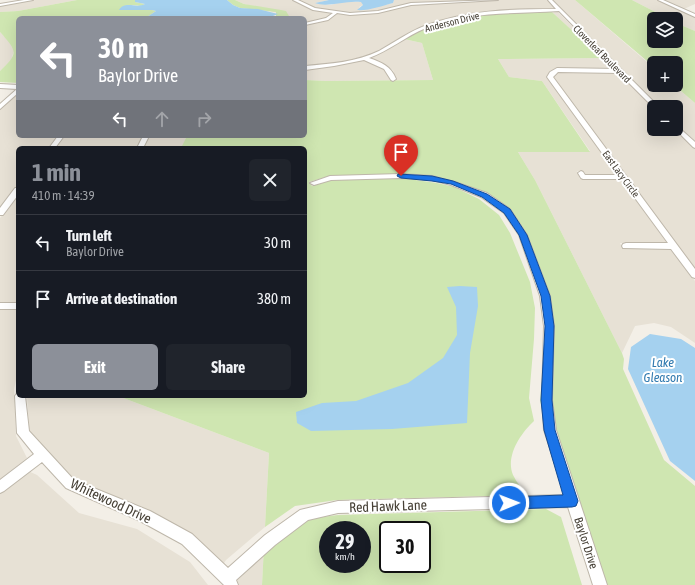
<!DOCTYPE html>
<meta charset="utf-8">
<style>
:root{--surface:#171b24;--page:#20242c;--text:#f1f3f6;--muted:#9ea1a6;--line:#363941;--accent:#8c9099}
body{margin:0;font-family:"Asap Condensed",sans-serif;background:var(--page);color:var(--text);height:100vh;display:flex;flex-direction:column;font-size:15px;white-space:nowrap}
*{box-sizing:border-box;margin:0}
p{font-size:13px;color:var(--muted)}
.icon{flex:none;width:22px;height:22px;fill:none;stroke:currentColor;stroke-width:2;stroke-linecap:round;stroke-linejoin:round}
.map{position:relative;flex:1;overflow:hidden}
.side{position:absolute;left:16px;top:146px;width:291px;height:252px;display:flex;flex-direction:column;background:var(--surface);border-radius:6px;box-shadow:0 4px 16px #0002}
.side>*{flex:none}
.hud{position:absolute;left:16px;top:16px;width:291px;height:122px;border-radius:6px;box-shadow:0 4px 16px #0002;background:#8c9099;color:#fff;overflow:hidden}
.fabs{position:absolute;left:647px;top:12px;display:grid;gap:8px}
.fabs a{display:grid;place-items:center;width:36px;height:36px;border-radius:6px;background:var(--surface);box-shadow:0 4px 16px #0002;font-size:20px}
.speed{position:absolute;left:319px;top:521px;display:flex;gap:8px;font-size:20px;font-weight:700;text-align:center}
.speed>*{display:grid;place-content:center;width:52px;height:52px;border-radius:50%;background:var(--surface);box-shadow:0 4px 16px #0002;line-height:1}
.speed small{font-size:10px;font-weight:400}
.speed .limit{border:2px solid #111;border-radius:6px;background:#fff;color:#111}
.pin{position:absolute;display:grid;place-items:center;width:34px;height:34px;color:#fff;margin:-41px -17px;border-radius:50% 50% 50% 0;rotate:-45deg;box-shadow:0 0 4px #0007}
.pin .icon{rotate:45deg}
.me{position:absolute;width:44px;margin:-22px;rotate:89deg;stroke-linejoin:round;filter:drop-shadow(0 0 3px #0008)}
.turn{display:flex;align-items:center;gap:14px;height:84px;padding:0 16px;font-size:18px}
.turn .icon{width:52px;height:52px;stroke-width:2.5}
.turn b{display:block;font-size:28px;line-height:34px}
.lanes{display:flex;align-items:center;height:38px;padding:0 16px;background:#0003;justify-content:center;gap:20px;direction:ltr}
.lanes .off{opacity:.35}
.round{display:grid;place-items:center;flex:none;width:42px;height:42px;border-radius:6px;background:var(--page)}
.summary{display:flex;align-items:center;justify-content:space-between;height:68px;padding:0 16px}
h1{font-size:24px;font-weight:700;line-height:30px;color:var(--accent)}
.primary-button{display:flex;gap:8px;margin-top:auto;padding:8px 16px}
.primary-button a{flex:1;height:46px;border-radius:6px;background:var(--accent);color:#fff;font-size:16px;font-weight:700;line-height:46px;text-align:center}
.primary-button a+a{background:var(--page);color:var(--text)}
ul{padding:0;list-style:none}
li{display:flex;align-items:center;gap:12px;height:56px;padding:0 16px;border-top:1px solid var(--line)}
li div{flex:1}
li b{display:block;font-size:15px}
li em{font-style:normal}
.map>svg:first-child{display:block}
.residential{fill:#e7e1d5}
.green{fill:#cfe6b1;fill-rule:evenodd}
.water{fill:#a5d1ef}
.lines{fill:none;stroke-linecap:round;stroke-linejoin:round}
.street-casing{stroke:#beb7aa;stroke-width:2}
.street{fill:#fff;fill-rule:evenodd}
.route{fill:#1a73e8;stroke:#114b97}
.labels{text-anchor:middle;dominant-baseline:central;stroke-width:4;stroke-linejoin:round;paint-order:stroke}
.far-street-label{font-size:10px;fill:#464036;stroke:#fff}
.street-label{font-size:12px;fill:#464036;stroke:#fff}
.water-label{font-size:13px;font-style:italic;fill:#327bb0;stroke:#fff}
.near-street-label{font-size:14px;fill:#464036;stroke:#fff}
</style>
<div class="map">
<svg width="695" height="585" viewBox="0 0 695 585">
<rect width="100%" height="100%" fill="#f3efe7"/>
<path class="residential" d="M35,0h42l-59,11 -18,1v-7z
M235,0h94l-14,3 16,2 10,-3h21l1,3 -4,2 2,3 32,-7 1,-3h181l72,62 7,9v14h20l21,18v39l-19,-18v-17h-17l-99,-97 -86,4 -54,14 -18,9 -25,15 -15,5 -21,5 -36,5v-49h-23l7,-2 -45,-12z
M632,0h26l37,17v14l-19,-8v-4h-7z
M662,0h33v4l-11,5z
M530,11h27l58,59 -60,-1 -5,2 -3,5 71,99h-32l-2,-3 -7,-1 3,8h41l46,64h-47l3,6h48l24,32v62l-24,-16 -17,-4 -19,3 -13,27 -87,-173 -17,-28 72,-1 -48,-70 -33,-4 -11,-18 103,-1 -49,-46z
M0,32l11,11 3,7 -3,11 -11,10z
M404,39l18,4 11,37 -107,1 -21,-1v-11l22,-2 37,-8 25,12 2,9h5l-3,-10 -25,-12 12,-5z
M559,71l58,1 37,36v21h21l20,20v120l-142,-192 2,-4z
M18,92v44h39l-9,12h-30v38l-18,22v-98z
M64,136h79l-6,12h-82z
M150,136h37l-4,10 -40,2z
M18,195v107h-18v-84z
M18,309v63l-4,17 2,47 11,22 -27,21v-169z
M27,396h91l151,57 -4,74 -39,33 -7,11 -73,-56 -56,-15 -42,-36 -19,-35z
M26,470l11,5 42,38 58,16 53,33 18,23h-208v-92z
M264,546l-2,39h-33z"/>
<path class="green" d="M77,0h58v2l10,2 -4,2 -8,-1 -13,5h32l4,1 -9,6 -5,1h-124v65l-18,-1v-11c20,-18 16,-21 0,-39v-20l18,-1z
M227,0h8l9,4 37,6 5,1 3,5 -7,2h-14l8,-2v-4l-36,-4 -7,-3z
M575,0h57l37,19h-15v22h22v-18l19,8v72l-21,-18h2v-22h-22v8c-4,-2 -6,-6 -7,-10z
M530,11l22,1 50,46 -104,1 11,18 33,4 48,71h-72l17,28 87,173 2,6 -1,10 41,91 31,26v99h-98l-28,-83 -29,-101 5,-59v-33l-27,-76 -12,-19 -22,-18 -47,-17 -37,-5 -71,2 -20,6 3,4 18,-6 71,-2 36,5 17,4 25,12 20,16 11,18 20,49 5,26 -1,31 -5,59 5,23c-13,12 -29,35 -21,54 4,8 9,14 15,20l-191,5 -42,6 -30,21 4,-74 -151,-57h187v-248h-157l34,-2 5,-10h118v-56l21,1 107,-1 -11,-37 -18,-4c37,-23 84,-25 126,-28z
M546,509l15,8 21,68h-320l2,-39 33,-26 41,-5zM328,530h34v34h-34zM388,530h34v34h-34z"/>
<path class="water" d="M135,0h92l6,5 7,3 18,1 20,5 -10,4h-126l5,-1 9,-6 -4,-1h-33c6,-10 17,-1 26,-6l-10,-2z
M329,0h65l-1,3c-11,3 -25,8 -36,7l6,-5 -2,-3c-16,-2 -33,6 -46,1z
M460,286l17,1 1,19 -8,47 -3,70 -75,6 -81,2 -14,-8 -1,-11 26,-9 34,-2 52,-18 35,-25 14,-23 -1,-28 -9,-20z
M650,334l31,5 14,9v133l-25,-20 -42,-92 3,-22z"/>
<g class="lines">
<defs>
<path id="street" d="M24,0h9l-33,6v-2z
M293,0h5l17,8 35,5 28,-2 33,-8 87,-3 -87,5 -33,8 -28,2 -13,-2 -9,7 -23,5v-2l21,-5 7,-5 -20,-3z
M548,0h4l107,107h-5v1l-35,-35 -61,-1 -5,5 142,192v9l-3,-1 -21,-28 -48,-1 -1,-2 1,-2 3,-1h42l-47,-64h-38l-2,-1 -3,-5 3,-2 2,1 2,3h33l-71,-98 3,-5 7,-4 59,1 -57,-58c-45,3 -91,0 -133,17 -20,8 -37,23 -57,30 12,4 22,8 27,21l-3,2 -2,-1 -7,-11 -20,-9 -30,6 -29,4v-4c25,-2 51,-4 74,-15 16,-9 31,-20 48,-26 41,-15 86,-16 129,-16z
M658,0h5l32,14v3z
M0,84l18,1v8l-18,16v-5l17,-15 -17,-1z
M676,125l19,17v6l-2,-1 -18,-18h1z
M58,136h6l-9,12h-6z
M143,136h6l-6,12h-6z
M401,174l31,2 23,6 32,11 23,16 17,26 23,61 4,30 -2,74 4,30 51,155h-14l-25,-78 -230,6 -30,7 -33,25 -39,35 2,5h-14l-42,-41 -42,-23 -74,-33 -24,-26 -38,29 -4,2v-13l34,-26 -17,-21 -2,-37 3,-4v4h7l4,35 45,49 76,31 42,23 36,34 37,-33 35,-25 38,-9 227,-6 -21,-65 -2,-30 2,-74 -4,-30 -21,-61 -15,-22 -23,-16 -30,-12 -19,-5 -31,-2 -70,2 -17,5 -4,-2 20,-7z
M15,188h3v7l-15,20h-3v-7z
M0,303h18v6h-18z"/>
</defs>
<use href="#street" class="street-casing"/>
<use href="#street" class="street"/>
</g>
<path class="route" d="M398,174l34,2 21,5 34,13 23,15 17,26 23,61 4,30 -2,74 3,30 23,71 -2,5 -4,1 -63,2 -4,-2 -2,-4 2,-5 4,-1 54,-2 -19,-65 -3,-30 4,-74 -4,-30 -22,-61 -15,-22 -22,-16 -31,-13 -19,-3 -31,-3 -4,-2z"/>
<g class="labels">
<g class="far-street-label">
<text transform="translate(452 22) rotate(-14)">Anderson Drive</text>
<text transform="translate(602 54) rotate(45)">Cloverleaf Boulevard</text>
<text transform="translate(621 174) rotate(54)">East Lacy Circle</text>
</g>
<g class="street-label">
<text transform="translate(586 543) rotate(72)">Baylor Drive</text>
</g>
<g class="water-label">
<text x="663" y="362">Lake<tspan x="663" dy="15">Gleason</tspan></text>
</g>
<g class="near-street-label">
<text transform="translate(111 501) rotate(25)">Whitewood Drive</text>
<text transform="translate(388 506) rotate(-2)">Red Hawk Lane</text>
</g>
</g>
</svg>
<div class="fabs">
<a><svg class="icon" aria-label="layers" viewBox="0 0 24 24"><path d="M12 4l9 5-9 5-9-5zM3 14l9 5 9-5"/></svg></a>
<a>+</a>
<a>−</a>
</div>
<div class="speed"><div>29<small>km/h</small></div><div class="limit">30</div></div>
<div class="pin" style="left:401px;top:176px;background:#d93025"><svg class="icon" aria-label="arrive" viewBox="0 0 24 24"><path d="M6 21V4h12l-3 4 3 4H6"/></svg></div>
<svg class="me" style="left:509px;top:503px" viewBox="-20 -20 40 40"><circle r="17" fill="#1a73e8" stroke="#fff" stroke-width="3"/><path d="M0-11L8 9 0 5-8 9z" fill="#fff"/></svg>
<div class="hud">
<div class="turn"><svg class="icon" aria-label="left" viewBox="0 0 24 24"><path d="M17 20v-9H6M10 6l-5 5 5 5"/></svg><div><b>30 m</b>Baylor Drive</div></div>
<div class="lanes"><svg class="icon" aria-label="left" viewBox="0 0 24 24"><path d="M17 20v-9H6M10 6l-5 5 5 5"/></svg><svg class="icon off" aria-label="ahead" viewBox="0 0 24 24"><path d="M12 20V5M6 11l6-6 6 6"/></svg><svg class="icon off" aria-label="right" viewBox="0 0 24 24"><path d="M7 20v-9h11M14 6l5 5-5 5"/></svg></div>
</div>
<section class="side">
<div class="summary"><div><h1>1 min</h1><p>410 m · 14:39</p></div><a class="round"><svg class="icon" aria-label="close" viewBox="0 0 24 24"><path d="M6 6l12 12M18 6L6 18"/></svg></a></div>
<ul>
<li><svg class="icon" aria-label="left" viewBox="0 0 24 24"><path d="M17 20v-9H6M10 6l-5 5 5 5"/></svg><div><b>Turn left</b><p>Baylor Drive</p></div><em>30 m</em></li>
<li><svg class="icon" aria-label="arrive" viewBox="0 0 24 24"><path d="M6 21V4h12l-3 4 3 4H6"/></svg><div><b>Arrive at destination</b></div><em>380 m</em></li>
</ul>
<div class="primary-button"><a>Exit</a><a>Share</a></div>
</section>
</div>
